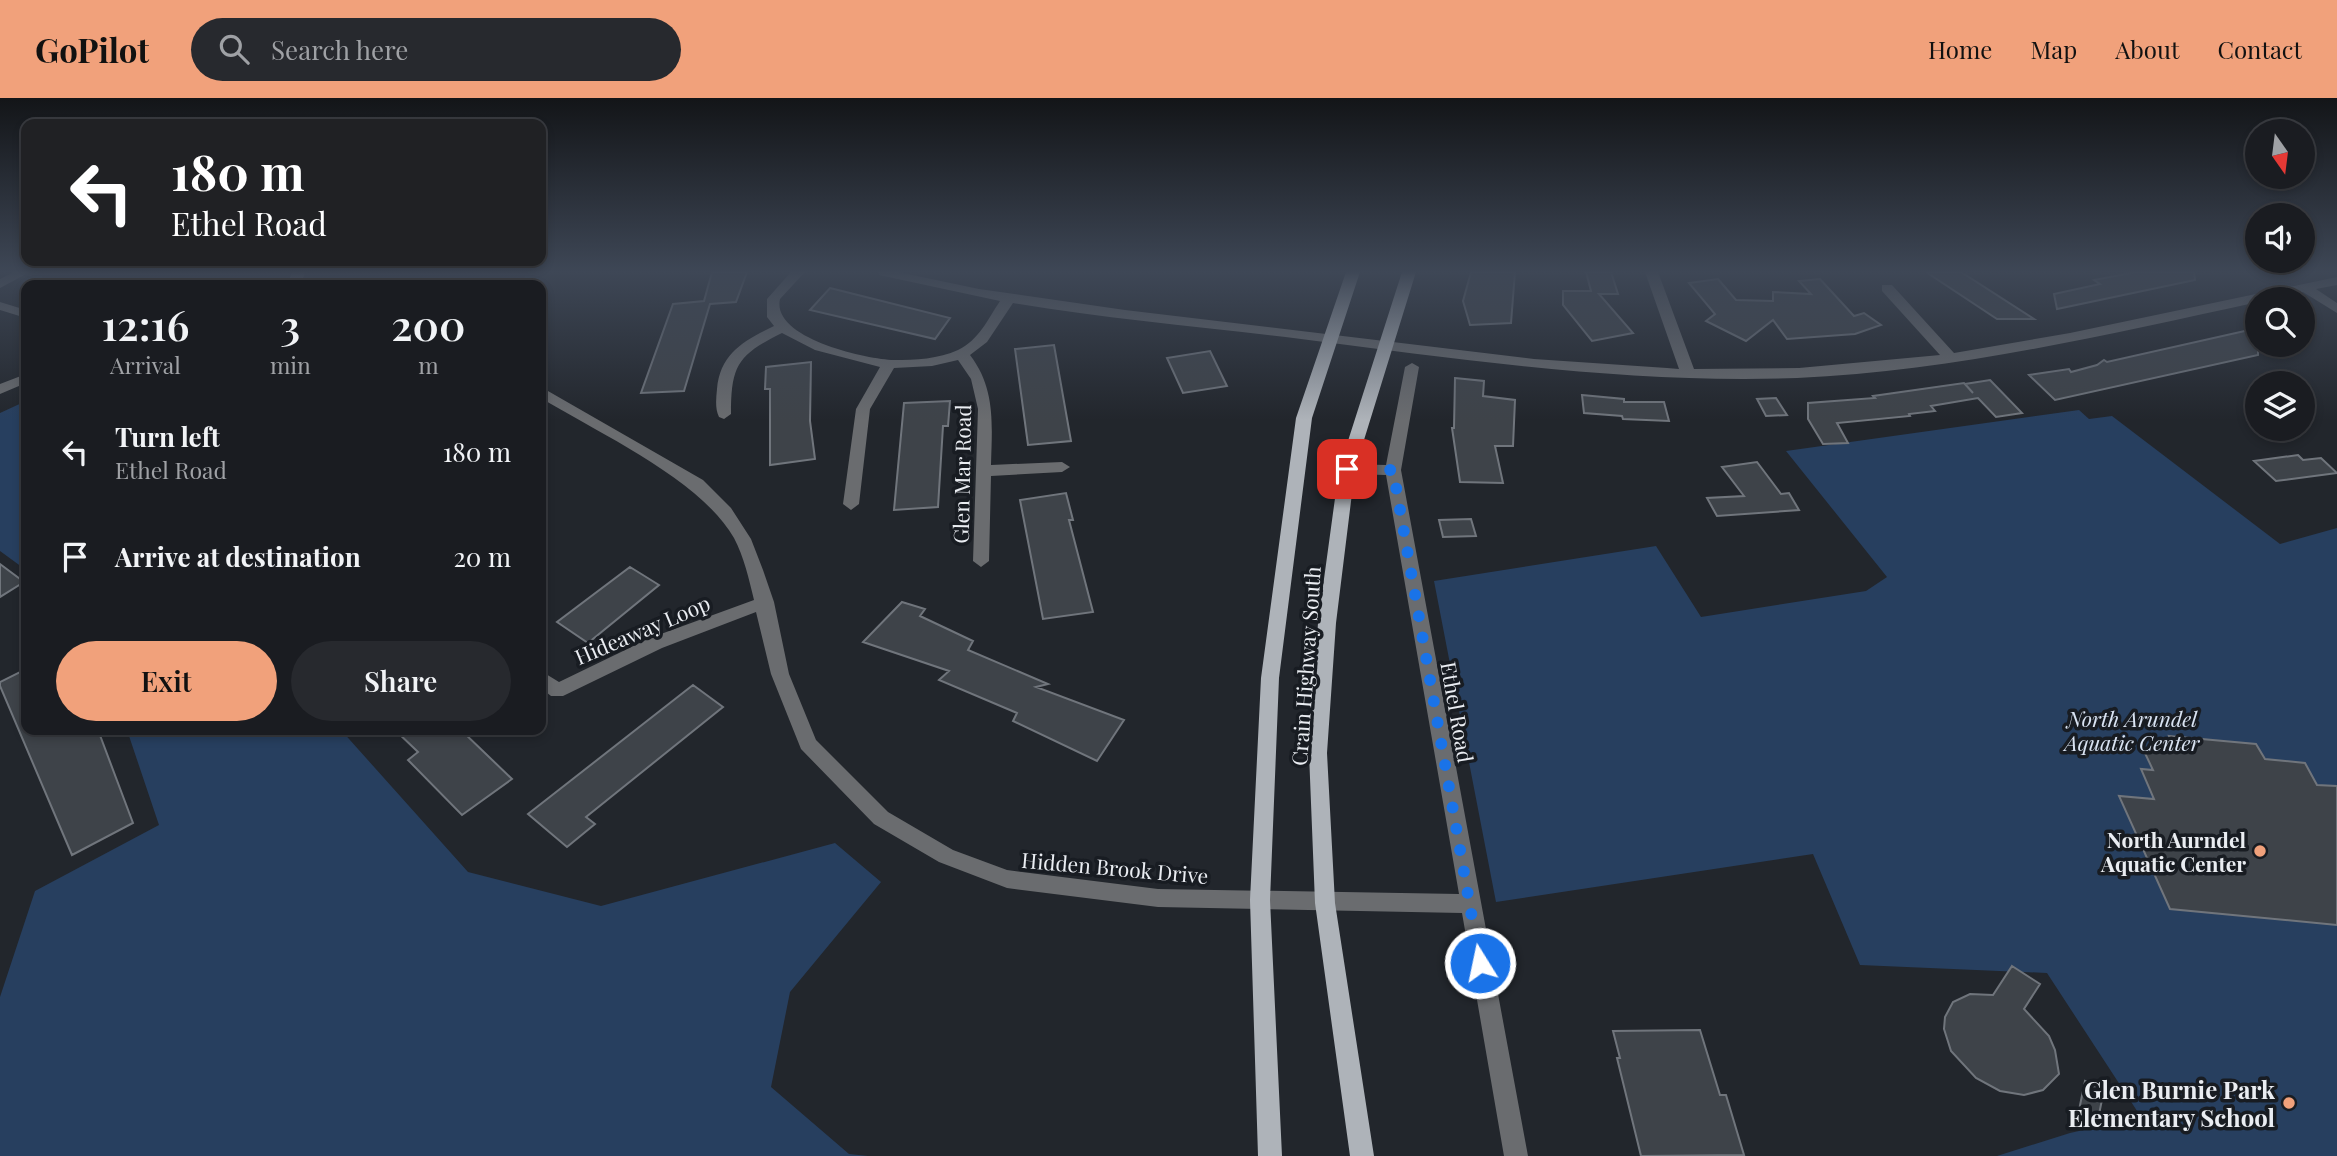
<!DOCTYPE html>
<style>
:root{--surface:#1a1c21;--page:#27292e;--text:#f1f3f6;--muted:#9fa1a5;--line:#383a3f;--accent:#f1a17b}
body{margin:0;font-family:"Playfair Display",serif;background:var(--page);color:var(--text);height:100vh;display:flex;flex-direction:column;font-size:26px;white-space:nowrap}
*{box-sizing:border-box;margin:0}
p{font-size:23px;color:var(--muted)}
.icon{flex:none;width:38px;height:38px;fill:none;stroke:currentColor;stroke-width:2;stroke-linecap:round;stroke-linejoin:round}
.map{position:relative;flex:1;overflow:hidden}
.sheet{position:absolute;left:21px;top:182px;width:525px;height:455px;display:flex;flex-direction:column;background:var(--surface);border-radius:14px;box-shadow:0 4px 10px #0003,0 0 0 2px var(--line)}
.sheet>*{flex:none}
.banner{position:absolute;left:21px;top:21px;width:525px;height:147px;border-radius:14px;box-shadow:0 4px 10px #0003,0 0 0 2px var(--line);background:#202124;color:#fff;overflow:hidden}
.needle{width:46px;rotate:166deg}
.buttons{position:absolute;left:2245px;top:21px;display:grid;gap:14px}
.buttons a{display:grid;place-items:center;width:70px;height:70px;border-radius:50%;background:var(--surface);box-shadow:0 4px 10px #0003,0 0 0 2px var(--line);font-size:35px}
.pin{position:absolute;display:grid;place-items:center;width:60px;height:60px;color:#fff;margin:-30px;border-radius:14px;box-shadow:0 4px 10px #0006}
.me{position:absolute;width:77px;margin:-38px;rotate:350deg;stroke-linejoin:round;filter:drop-shadow(0 0 5px #0008)}
.turn{display:flex;align-items:center;gap:24px;height:147px;padding:0 35px;font-size:32px}
.turn .icon{width:91px;height:91px;stroke-width:2.5}
.turn b{display:block;font-size:49px;line-height:60px}
.eta{display:flex;justify-content:space-evenly;align-items:center;height:119px;text-align:center}
.eta b{font-size:42px;font-weight:600;line-height:49px}
.button{display:flex;gap:14px;margin-top:auto;padding:14px 35px}
.button a{flex:1;height:80px;border-radius:42px;background:var(--accent);color:#111;font-size:28px;font-weight:600;line-height:80px;text-align:center}
.button a+a{background:var(--page);color:var(--text)}
ul{padding:0;list-style:none}
li{display:flex;align-items:center;gap:21px;height:105px;padding:0 35px}
li div{flex:1}
li b{display:block;font-size:26px}
li em{font-style:normal}
header{display:flex;align-items:center;gap:42px;box-sizing:border-box;height:98px;padding:0 35px;background:var(--accent);color:#111}
header strong{font-size:33px}
nav{display:flex;gap:38px;margin-inline-start:auto;font-size:24px}
.search{width:490px;height:63px;background:var(--page);display:flex;align-items:center;gap:18px;box-sizing:border-box;padding:0 24px;border-radius:38px;color:var(--muted);font-size:26px}
.map>svg:first-child{display:block}
.green{fill:#273f5f}
.building{fill:#3e4349;stroke:#70757c;stroke-width:2}
.lines{fill:none;stroke-linecap:round;stroke-linejoin:round}
.street{fill:#6a6c6f;fill-rule:evenodd}
.primary{fill:#aeb3b9;fill-rule:evenodd}
.route{stroke:#1a73e8;stroke-width:12;stroke-dasharray:0 21.6}
.poi-dot{fill:#f1a17b;stroke:#181c22;stroke-width:2.5}
.labels{text-anchor:middle;dominant-baseline:central;stroke-width:7;stroke-linejoin:round;paint-order:stroke}
.street-label{font-size:21px;fill:#eaedf2;stroke:#181c22}
.park-label{font-size:21px;font-style:italic;fill:#dae4f3;stroke:#181c22}
.poi-label{font-size:21px;font-weight:bold;fill:#eaedf2;stroke:#181c22;text-anchor:end}
.near-poi-label{font-size:24px;font-weight:bold;fill:#eaedf2;stroke:#181c22;text-anchor:end}
</style>
<header>
<strong>GoPilot</strong>
<div class="search"><svg class="icon" aria-label="search" viewBox="0 0 24 24"><circle cx="10" cy="10" r="6"/><path d="M15 15l6 6"/></svg>Search here</div>
<nav><a>Home</a><a>Map</a><a>About</a><a>Contact</a></nav>
</header>
<div class="map">
<svg width="2337" height="1058" viewBox="0 0 2337 1058">
<rect width="100%" height="100%" fill="#22262c"/>
<path class="green" d="M26,303v169l-26,-19v-138z
M2079,312l10,9 23,-3 168,128 57,-16v628h-340l73,-23 71,-16 -94,-144 -187,-8 -47,-111 -317,48 -62,-321 222,-35 45,71 165,-26 21,-14 -101,-126z
M127,632h214l127,142 133,34 234,-63 46,39 -91,110 -19,95 78,67 19,2h-868v-159l35,-106 124,-66z"/>
<path class="building" d="M712,174h35l-11,30 -26,2 -26,87 -43,2 32,-89 31,-3z
M1471,174h44l-4,51 -41,2 -7,-24z
M1586,174h25l7,22h-19l34,39 -41,8 -29,-36v-14h28z
M1926,174h35l73,47h-37z
M2136,174h58l1,8 -138,29 -3,-15 46,-10 -6,-4z
M1718,181l18,21 37,1v-9l38,2 -12,-13 21,-2 34,37 10,-3 17,12 -26,9 -68,5 -14,-19 -27,21 -40,-20 9,-7 -26,-31z
M830,190l120,30 -15,21 -125,-29z
M2258,230v27l-203,45 -26,-25 40,-6 2,3 26,-7 7,-5 3,2z
M1054,247l17,96 -43,4 -13,-96z
M1210,253l17,35 -44,7 -16,-35z
M811,264l-1,59 5,38 -45,6v-76h-5l1,-22z
M1455,280l29,3 -1,15 32,4 -2,46h-18l8,37 -43,-1 -8,-54h2z
M1990,282l32,33 -26,4 -18,-19 -47,8 4,5 -26,3 1,2 -73,7 11,20 -25,1 -15,-25v-16l67,-5 -2,-2 91,-13 9,10 -8,-9z
M1582,297l42,4v3h40l5,19 -46,-2 -1,-3 -38,-3z
M1776,300l11,17 -21,1 -9,-17z
M950,303l-2,25h-5l-5,81 -44,3 10,-107z
M2298,357l5,5 18,-2 16,15 -61,8 -22,-20z
M1757,364l24,32 8,-1 10,17 -82,6 -10,-18 37,-2 -22,-29z
M1066,395l7,27h-4l24,92 -50,7 -23,-119z
M1471,421l5,17 -33,1 -4,-17z
M0,466l24,18 -24,15z
M630,469l29,18 -71,58 -31,-21z
M902,504l23,7 -5,7 53,25 -5,9 80,34 -12,3 88,33 -27,41 -84,-40 4,-8 -78,-33 10,-9 -86,-29z
M26,571v61h72l35,93 -61,32 -72,-169v-4z
M693,587l30,22 -137,110 9,7 -28,23 -39,-33z
M395,632h66l51,49 -50,36 -54,-55 10,-8z
M2169,638l87,8 9,15 40,4 12,22 20,1v139l-167,-16 -51,-113 35,3 -13,-30 12,1 -10,-21 33,2z
M2012,868l28,18 -16,25 25,27 6,14 4,24 -16,16 -19,5 -24,-4 -24,-13 -25,-27 -7,-22 1,-12 8,-15 17,-8 23,1z
M1700,932l20,65h6l18,60 -103,1 -24,-98h3l-7,-27z
M2085,983l19,9 -7,34 -19,-9z"/>
<g class="lines">
<path class="street" d="M14,174h16l-30,16v-9z
M292,174h13l-4,13h-14z
M791,174h14l-25,27c-9,39 86,60 114,61 21,0 45,-1 64,-10 21,-10 30,-31 42,-49l-121,-26 -1,-3h20l81,17 146,21 409,49 133,9 12,1 -34,-97h13l36,97 105,-1 141,-13 -58,-64v-6h10l62,68 116,-20 267,-56v8l-21,4 21,14v10l-34,-21 -45,7v3c-152,33 -305,69 -461,76 -166,6 -332,-18 -496,-39 -96,-12 -193,-20 -288,-36l-26,39 -17,13c26,34 22,70 21,110l71,-3 8,5 -8,5 -71,4 -2,85 -8,6 -8,-6 5,-152 -7,-30 -13,-19 -26,6 -38,2 -24,41 -11,95 -8,6 -8,-6 13,-95 24,-42 -65,-17 -33,-17c-44,22 -51,32 -51,81l-7,5 -5,-2c-4,-8 -3,-18 -2,-28 3,-36 28,-49 57,-63l-7,-9v-18z
M0,204l26,8v8l-26,-8z
M1412,265l7,4 -18,103 127,686h-24l-42,-243 -304,-6 -151,-19 -68,-26 -65,-38 -73,-75 -30,-75 -15,-62 -94,36 -99,48h-12l-10,-8v-17l18,11 91,-44 104,-38c-5,-21 -10,-43 -20,-62 -34,-59 -134,-104 -193,-140v-11l162,93 28,28 20,31 12,31 11,32 15,72 27,66 72,72 65,38 54,20 151,19 301,5 -73,-419 -39,-1 -8,-5 8,-5 39,1 19,-98z
M26,276v9l-26,11v-10z"/>
<path class="primary" d="M1346,174h14l-48,146 -33,260 -9,222 12,256h-24l-8,-256 11,-222 35,-260z
M1402,174h14l-61,197 -19,154 -9,130 8,150 39,253h-24l-35,-253 -6,-150 9,-130 21,-154z"/>
</g>
<linearGradient id="sky" x2="0" y2="1"><stop stop-color="#131518"/><stop offset="0.54" stop-color="#3e4756"/><stop offset="1" stop-color="#3e4756" stop-opacity="0"/></linearGradient>
<rect width="2337" height="322" fill="url(#sky)"/>
<g class="lines">
<path class="route" d="M1347,371l46,1 87,493"/>
</g>
<g class="poi-dot">
<circle cx="2260" cy="753" r="7"/>
<circle cx="2289" cy="1005" r="7"/>
</g>
<g class="labels">
<g class="street-label">
<text transform="translate(961 376) rotate(-89)">Glen Mar Road</text>
<text transform="translate(642 531) rotate(-23)">Hideaway Loop</text>
<text transform="translate(1305 568) rotate(-86)">Crain Highway South</text>
<text transform="translate(1458 614) rotate(80)">Ethel Road</text>
<text transform="translate(1115 769) rotate(5)">Hidden Brook Drive</text>
</g>
<g class="park-label">
<text x="2132" y="620">North Arundel<tspan x="2132" dy="24">Aquatic Center</tspan></text>
</g>
<g class="poi-label">
<text x="2246" y="741">North Aurndel<tspan x="2246" dy="24">Aquatic Center</tspan></text>
</g>
<g class="near-poi-label">
<text x="2275" y="991">Glen Burnie Park<tspan x="2275" dy="28">Elementary School</tspan></text>
</g>
</g>
</svg>
<div class="buttons">
<a><svg class="needle" viewBox="-14 -14 28 28"><path d="M0-13l5 13h-10z" fill="#e53935"/><path d="M0 13l5-13h-10z" fill="#9fa1a5"/></svg></a>
<a><svg class="icon" aria-label="sound" viewBox="0 0 24 24"><path d="M4 9h4l5-4v14l-5-4H4zM17 9q2 3 0 6"/></svg></a>
<a><svg class="icon" aria-label="search" viewBox="0 0 24 24"><circle cx="10" cy="10" r="6"/><path d="M15 15l6 6"/></svg></a>
<a><svg class="icon" aria-label="layers" viewBox="0 0 24 24"><path d="M12 4l9 5-9 5-9-5zM3 14l9 5 9-5"/></svg></a>
</div>
<div class="pin" style="left:1347px;top:371px;background:#d93025"><svg class="icon" aria-label="arrive" viewBox="0 0 24 24"><path d="M6 21V4h12l-3 4 3 4H6"/></svg></div>
<svg class="me" style="left:1480px;top:865px" viewBox="-20 -20 40 40"><circle r="17" fill="#1a73e8" stroke="#fff" stroke-width="3"/><path d="M0-11L8 9 0 5-8 9z" fill="#fff"/></svg>
<div class="banner">
<div class="turn"><svg class="icon" aria-label="left" viewBox="0 0 24 24"><path d="M17 20v-9H6M10 6l-5 5 5 5"/></svg><div><b>180 m</b>Ethel Road</div></div>
</div>
<section class="sheet">
<div class="eta">
<div><b>12:16</b><p>Arrival</p></div>
<div><b>3</b><p>min</p></div>
<div><b>200</b><p>m</p></div>
</div>
<ul>
<li><svg class="icon" aria-label="left" viewBox="0 0 24 24"><path d="M17 20v-9H6M10 6l-5 5 5 5"/></svg><div><b>Turn left</b><p>Ethel Road</p></div><em>180 m</em></li>
<li><svg class="icon" aria-label="arrive" viewBox="0 0 24 24"><path d="M6 21V4h12l-3 4 3 4H6"/></svg><div><b>Arrive at destination</b></div><em>20 m</em></li>
</ul>
<div class="button"><a>Exit</a><a>Share</a></div>
</section>
</div>
